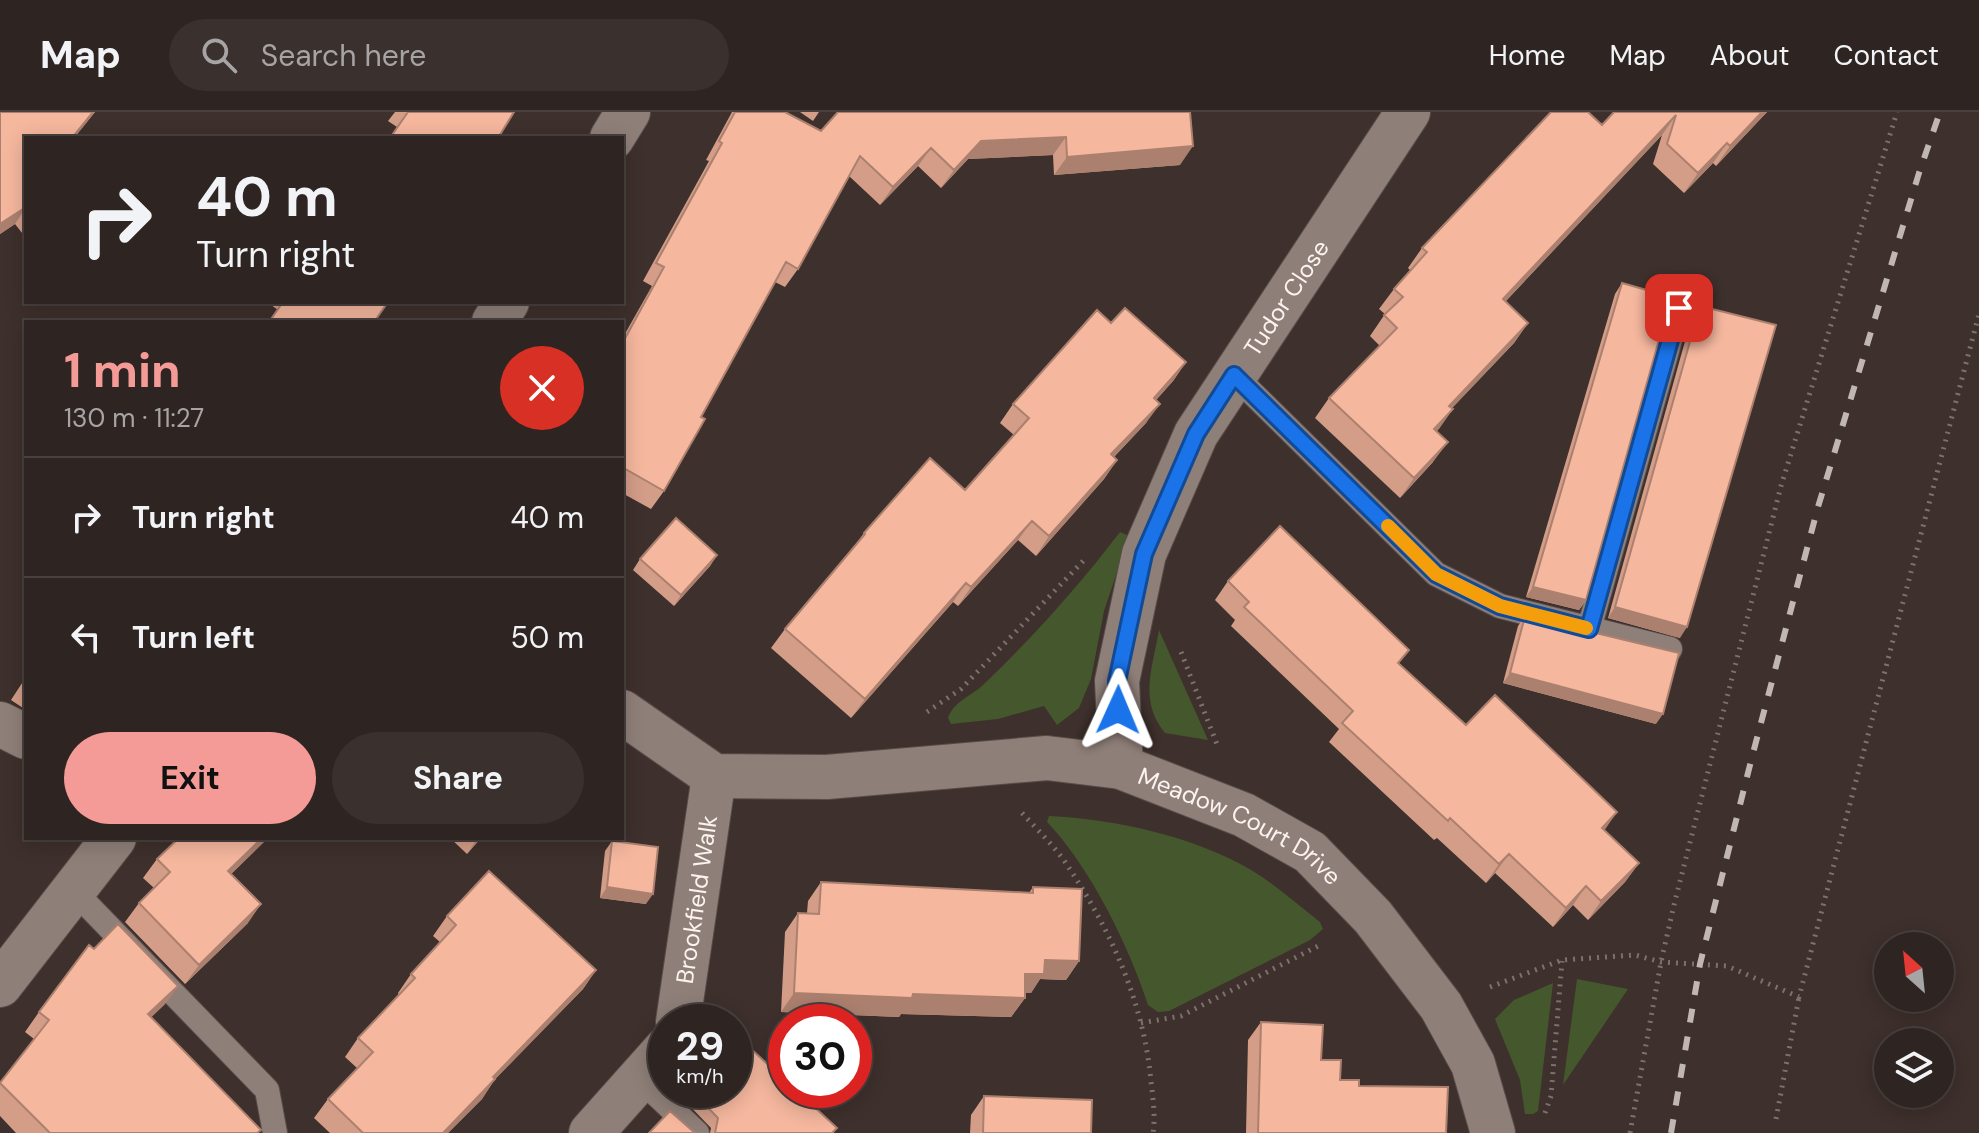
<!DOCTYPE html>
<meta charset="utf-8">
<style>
:root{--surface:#2e2421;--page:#3a302e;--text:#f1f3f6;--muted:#a7a4a5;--line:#49413f;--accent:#f59b97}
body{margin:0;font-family:"DM Sans",sans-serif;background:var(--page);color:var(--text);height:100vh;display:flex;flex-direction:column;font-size:30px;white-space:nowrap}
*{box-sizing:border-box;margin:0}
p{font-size:26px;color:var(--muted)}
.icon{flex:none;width:44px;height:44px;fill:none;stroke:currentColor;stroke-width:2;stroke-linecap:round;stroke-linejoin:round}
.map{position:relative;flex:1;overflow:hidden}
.details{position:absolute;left:24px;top:208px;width:600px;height:520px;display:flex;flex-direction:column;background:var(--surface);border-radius:0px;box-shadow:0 4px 20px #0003,0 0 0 2px var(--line)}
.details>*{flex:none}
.banner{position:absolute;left:24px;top:24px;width:600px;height:168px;border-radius:0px;box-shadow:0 4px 20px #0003,0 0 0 2px var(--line);background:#2e2421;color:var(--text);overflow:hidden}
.needle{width:52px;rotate:333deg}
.buttons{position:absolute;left:1874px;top:820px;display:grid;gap:16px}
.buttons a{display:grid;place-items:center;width:80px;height:80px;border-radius:50%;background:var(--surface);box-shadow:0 4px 20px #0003,0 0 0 2px var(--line);font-size:40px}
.speed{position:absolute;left:648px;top:892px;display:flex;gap:16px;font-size:40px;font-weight:700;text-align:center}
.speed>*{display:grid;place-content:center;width:104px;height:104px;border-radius:50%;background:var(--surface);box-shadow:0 4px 20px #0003,0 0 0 2px var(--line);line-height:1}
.speed small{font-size:20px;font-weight:400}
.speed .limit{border:12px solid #d22;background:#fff;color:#111}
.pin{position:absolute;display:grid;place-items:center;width:68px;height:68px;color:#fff;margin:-34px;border-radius:16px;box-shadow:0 4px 12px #0006}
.me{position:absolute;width:88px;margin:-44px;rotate:1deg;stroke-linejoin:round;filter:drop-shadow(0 0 6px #0008)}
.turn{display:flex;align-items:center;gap:28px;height:168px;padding:0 40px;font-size:36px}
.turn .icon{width:104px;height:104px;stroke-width:2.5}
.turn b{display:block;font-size:56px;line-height:68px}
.round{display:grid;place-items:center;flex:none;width:84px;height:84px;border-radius:42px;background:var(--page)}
.overview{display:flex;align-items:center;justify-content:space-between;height:136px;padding:0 40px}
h1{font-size:48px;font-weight:700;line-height:60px;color:var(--accent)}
.primary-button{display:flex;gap:16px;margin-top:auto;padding:16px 40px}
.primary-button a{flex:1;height:92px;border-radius:48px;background:var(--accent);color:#111;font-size:32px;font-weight:700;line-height:92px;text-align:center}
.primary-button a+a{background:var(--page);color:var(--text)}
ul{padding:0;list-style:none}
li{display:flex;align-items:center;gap:24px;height:120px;padding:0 40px;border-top:2px solid var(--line)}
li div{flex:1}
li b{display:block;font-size:30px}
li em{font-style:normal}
header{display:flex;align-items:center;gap:48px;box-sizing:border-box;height:112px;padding:0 40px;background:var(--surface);border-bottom:2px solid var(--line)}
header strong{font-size:38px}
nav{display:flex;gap:44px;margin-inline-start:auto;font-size:28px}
.search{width:560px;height:72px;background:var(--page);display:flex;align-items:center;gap:20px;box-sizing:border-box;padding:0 28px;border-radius:44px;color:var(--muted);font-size:30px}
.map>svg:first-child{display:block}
.green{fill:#45572c}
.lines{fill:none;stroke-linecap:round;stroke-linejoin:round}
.service-casing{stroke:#584d49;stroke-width:26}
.minor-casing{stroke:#584d49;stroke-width:46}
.tertiary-casing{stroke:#584d49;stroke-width:46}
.path{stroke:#7d716d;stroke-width:5;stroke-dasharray:2 6;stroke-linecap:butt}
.service{stroke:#8f7f79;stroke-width:24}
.minor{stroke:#8f7f79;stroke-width:44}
.tertiary{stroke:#8f7f79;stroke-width:44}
.rail{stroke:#c0b6b2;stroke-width:6;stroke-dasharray:14 14;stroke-linecap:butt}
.wall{fill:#d39d88}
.shaded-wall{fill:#ac806f}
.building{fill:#f5b79e;stroke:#ac806f;stroke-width:2}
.route-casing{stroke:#114b97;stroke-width:20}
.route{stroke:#1a73e8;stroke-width:14}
.slow{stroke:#f59e0b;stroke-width:14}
.labels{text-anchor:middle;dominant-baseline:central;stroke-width:8;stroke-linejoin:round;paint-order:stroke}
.street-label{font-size:24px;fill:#fcf3ef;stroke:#3e302c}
</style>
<header>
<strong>Map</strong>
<div class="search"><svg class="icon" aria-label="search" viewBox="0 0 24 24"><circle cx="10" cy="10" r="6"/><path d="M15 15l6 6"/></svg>Search here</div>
<nav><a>Home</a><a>Map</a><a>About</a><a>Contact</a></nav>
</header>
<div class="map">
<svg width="1979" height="1021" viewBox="0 0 1979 1021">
<rect width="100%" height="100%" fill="#3e302c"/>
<path class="green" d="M1120,420l9,4 -25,75 -13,68 -12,29 -22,17 -13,-19 -46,13 -47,5 -3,-6c6,-17 22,-21 35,-33 50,-48 95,-98 137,-153z
M1159,518l49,110 -43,-7c-27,-33 -12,-66 -6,-103z
M1049,704c65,3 145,20 202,54 24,14 47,35 69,52l3,7 -13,11 -141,71 -11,1 -10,-7c-19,-59 -58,-138 -101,-183z
M1577,867l51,10 -65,96z
M1553,871l-15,128 -5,3h-8l-5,-34 -25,-61 19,-19z"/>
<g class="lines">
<defs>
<path id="service" d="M1234,263l202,199 64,32 170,43
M1589,517l90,-321
M73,778l194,200 8,43
M640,967l57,54"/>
<g id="minor">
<path id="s1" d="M622,600l92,64 113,1 220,-19 74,9 123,48 66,37 63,65 68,89 32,58 20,69"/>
<path d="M0,612l26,13"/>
<path id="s2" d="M1121,655l-4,-86 27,-127 52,-120 212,-322"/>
<path id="s3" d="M678,910l36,-246"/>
<path d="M591,1021l75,-84"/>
</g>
<path id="tertiary" d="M612,26l16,-26
M494,210l13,-20
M0,873l114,-147"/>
</defs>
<use href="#service" class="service-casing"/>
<use href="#minor" class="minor-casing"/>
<use href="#tertiary" class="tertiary-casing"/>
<path class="path" d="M1181,540l37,95
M927,600l34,-23 125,-131
M1022,701c14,15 29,30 41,46 44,64 78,136 87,213 2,21 6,41 3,61
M1490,875l72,-27 73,-5 26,7 66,4 72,31 180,-683
M1141,911l40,-7 141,-72
M1545,1001l6,-17 11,-135
M1776,1007l23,-122
M1630,1021l31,-171 13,-57 107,-419 116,-374"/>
<use href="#service" class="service"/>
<use href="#minor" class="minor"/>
<use href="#tertiary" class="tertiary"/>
<path class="rail" d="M1671,1021l29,-169 52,-207 66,-250 101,-334 21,-61"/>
</g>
<path class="wall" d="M0,0h95l-21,26h-48v100l-11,-14 -15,10z
M395,0h119l-117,15 -9,-6z
M732,0h53l36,19 369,-19 -10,53 -126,10 -1,-20 -85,4 -27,29 -23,-22 -38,39 -31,-29 -51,93 -13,18 -10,-5 -74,135 -37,74 -13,18 -29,-16v-154l30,-53 -9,-5 66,-120 -3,-1z
M800,0h19l-6,9z
M1614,0h153l-51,54 -3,-3 -29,30 -31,-29 9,-29 -157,167 23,21 -14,20 -62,65 -16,23 -3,31 -33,36 -85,-80 14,-20 51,-52 -10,-10 15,-22 -6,-5 15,-20 16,-19 -2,-2 14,-20 180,-123z
M1622,171l-36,317 -7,10 -53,-13 89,-303z
M267,190h121l-110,8z
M1700,194l-20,332 -72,-20 84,-302z
M1111,211l75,39 -13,19 -17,19 -10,23 -32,34 3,3 -13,19 -68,77 -18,-16 -60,66 -5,-4 -102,116 -80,-70 14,-19 65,-77 14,-19 101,-43 49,-55 -14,-12 13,-19z
M717,443l-7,11 -36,40 -41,-36 7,-11z
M1228,469l172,83 66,61 138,105 35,33 -14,19 -37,38 -15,-15 -20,22 -58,-54 -9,10 -49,-45 -3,2 -105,-98 10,-13 -108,-103 4,-6 -20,-20z
M1525,504l131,108 -153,-41 15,-57z
M26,565v33l-15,-10z
M179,726h89l-37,36 17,49 -63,61 -60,-62 14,-19 15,-15 -11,-10 14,-19z
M450,726h31l-14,16z
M612,729l34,63 -46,-6 5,-47z
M821,770l208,11 4,-6 46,74 -13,19 -26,-1 -9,14h-6v5l-14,19 -110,-3 -2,3 -118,-5 4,-80 13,-19h9l1,-12z
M447,804l149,54 -13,19 -88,90 -13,20 -34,34h-118l-16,-15 14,-19 29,-31 -12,-11 13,-19 41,-43 -1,-2 13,-19 29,-32 -7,-6z
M94,837l84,37 -14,19 -13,12 107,116h-242l-16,-17v-32l34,-45 -9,-7 14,-20z
M1261,910l60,38 19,20 19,6 87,47h-200l2,-93z
M690,978h44l103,38 -4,5h-123l1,-5 -28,-29z
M984,984l107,37h-121l1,-18z"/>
<path class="shaded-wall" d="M93,0h2l-21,26h-2z
M1762,0h5l-51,54 14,-20z
M1676,3l-14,20 -173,184 14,-20z
M1066,25l-13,18 -85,4 -27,29 13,-18 27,-29z
M1727,31l-14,20 -29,30 14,-20z
M1193,34l-13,19 -126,10 13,-18z
M931,36l-13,18 -38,39 13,-18z
M26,95l-11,17 -15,10v-10z
M1528,211l-14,20 -79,83 14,-20z
M1186,250l-13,19 -32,36 13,-19z
M1160,292l-14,19 -48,50 13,-19z
M1453,297l-14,20 -19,20 14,-20z
M1448,330l-15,20 -33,36 14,-20z
M1117,348l-13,19 -68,77 13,-20z
M1032,409l-14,19 -60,66 13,-19z
M717,443l-7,11 -36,40 7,-11z
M966,471l-13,19 -102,116 14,-19z
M1533,475l53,13 -7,10 -53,-13z
M1615,495l72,20 -7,11 -72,-20z
M1510,561l153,41 -7,10 -153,-41z
M1617,700l-13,19 -2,-3z
M262,726h6l-53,52 13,-19z
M478,726h3l-14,16z
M1509,742l-14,19 -9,10 13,-19z
M1639,751l-14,19 -37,38 13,-19z
M1586,774l-13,19 -20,22 13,-19z
M607,775l46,7 -7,10 -46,-6z
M261,792l-13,19 -63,61 14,-19z
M1045,848l34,1 -13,19 -26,-1 -9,14h-19l13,-19z
M596,858l-13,19 -104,107 14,-19z
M178,874l-14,19 -30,29 14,-20z
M794,881l119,1 112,4 -14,19 -110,-3 -2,3 -118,-5z
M495,967l-13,20 -34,34h-5z"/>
<path class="building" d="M0,0h93l-21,26h-46v69l-26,17z
M408,0h106l-16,26h-108z
M735,0h50l36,19 17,-19h352l3,34 -126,11 -1,-20 -85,4 -27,29 -23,-22 -38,39 -33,-31 -62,113 -12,-7 -85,155 4,2 -41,72 -42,-24v-123l42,-77 -8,-4 66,-120 -3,-2z
M1551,0h37l14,13 12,-13h148l-32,34 -3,-3 -29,30 -31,-29 9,-29 -173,184 25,24 -79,83 4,3 -19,20 14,13 -34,36 -85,-80 68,-70 -13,-13 19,-18 -9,-8 33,-37 -5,-4z
M1622,171l49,14 -85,303 -53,-13z
M283,190h105l-14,20h-105z
M1700,194l76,19 -89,302 -72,-20z
M1125,196l61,54 -32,36 6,6 -49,50 6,6 -68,76 -17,-15 -61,66 -5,-4 -101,116 -80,-70 80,-95 -1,-1 66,-75 35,32 64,-72 -16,-14 84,-94 14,13z
M676,406l41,37 -36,40 -41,-36z
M1280,414l129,124 -11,13 68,62 29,-30 122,117 -15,16 37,35 -38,38 -15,-15 -20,22 -57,-54 -10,10 -49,-46 -2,3 -106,-98 11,-12 -109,-104 5,-5 -21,-21z
M1525,504l154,37 -16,61 -153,-41z
M179,726h83l-34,33 33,33 -62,61 -60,-62 31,-31 -13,-13z
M612,729l46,6 -5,47 -46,-7z
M489,759l107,99 -103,107 2,2 -52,54h-80l-35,-34 45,-47 -15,-14 57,-60 -4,-4 45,-49 -9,-9z
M821,770l212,11v-6l49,2 -3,72 -34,-1 -1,14h-19v24l-112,-4 -1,4 -118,-5 4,-80 21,1z
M118,812l60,62 -30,28 113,116 -4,3h-207l-50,-50 49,-63 -10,-8 50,-67 5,4z
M1261,910l62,3 -2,35h20l-1,20h19v6l89,1 -2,46h-188z
M739,926l47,43v9h10l41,38 -5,5h-117l3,-15 -27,-28h43v-47z
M984,984l108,4 -1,33h-108z
M670,999l25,22h-46z"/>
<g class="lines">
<defs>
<path id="route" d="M1118,598l-1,-29 27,-127 52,-120 38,-59 202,199 64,32 89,23 90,-321"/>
</defs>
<use href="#route" class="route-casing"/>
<use href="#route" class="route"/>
<path class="slow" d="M1388,414l48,48 64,32 86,22"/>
</g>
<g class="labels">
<g class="street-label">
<text stroke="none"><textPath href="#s2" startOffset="510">Tudor Close</textPath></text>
<text stroke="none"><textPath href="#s1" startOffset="654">Meadow Court Drive</textPath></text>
<text stroke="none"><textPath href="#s3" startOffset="124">Brookfield Walk</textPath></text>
</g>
</g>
</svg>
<div class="buttons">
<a><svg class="needle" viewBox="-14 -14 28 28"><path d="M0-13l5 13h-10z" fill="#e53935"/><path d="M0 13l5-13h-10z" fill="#a7a4a5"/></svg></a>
<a><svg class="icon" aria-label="layers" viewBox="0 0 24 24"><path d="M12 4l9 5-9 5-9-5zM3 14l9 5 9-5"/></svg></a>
</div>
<div class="speed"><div>29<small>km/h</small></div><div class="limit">30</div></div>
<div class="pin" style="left:1679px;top:196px;background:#d93025"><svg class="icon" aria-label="arrive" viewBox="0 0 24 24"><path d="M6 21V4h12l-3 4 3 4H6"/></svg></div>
<svg class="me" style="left:1118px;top:598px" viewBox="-20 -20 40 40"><path d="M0-17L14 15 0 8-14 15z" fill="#1a73e8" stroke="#fff" stroke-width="4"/></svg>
<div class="banner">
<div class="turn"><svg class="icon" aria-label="right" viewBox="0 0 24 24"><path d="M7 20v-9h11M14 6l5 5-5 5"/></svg><div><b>40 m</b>Turn right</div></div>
</div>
<section class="details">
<div class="overview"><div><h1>1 min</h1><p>130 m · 11:27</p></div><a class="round" style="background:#d93025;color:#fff"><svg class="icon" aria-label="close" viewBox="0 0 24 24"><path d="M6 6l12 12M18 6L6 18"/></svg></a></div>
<ul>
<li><svg class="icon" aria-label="right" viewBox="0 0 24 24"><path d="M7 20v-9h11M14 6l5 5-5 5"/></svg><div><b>Turn right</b></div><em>40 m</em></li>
<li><svg class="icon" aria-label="left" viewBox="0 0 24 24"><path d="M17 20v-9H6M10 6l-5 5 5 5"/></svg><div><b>Turn left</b></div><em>50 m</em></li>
</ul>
<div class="primary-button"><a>Exit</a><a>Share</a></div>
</section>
</div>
